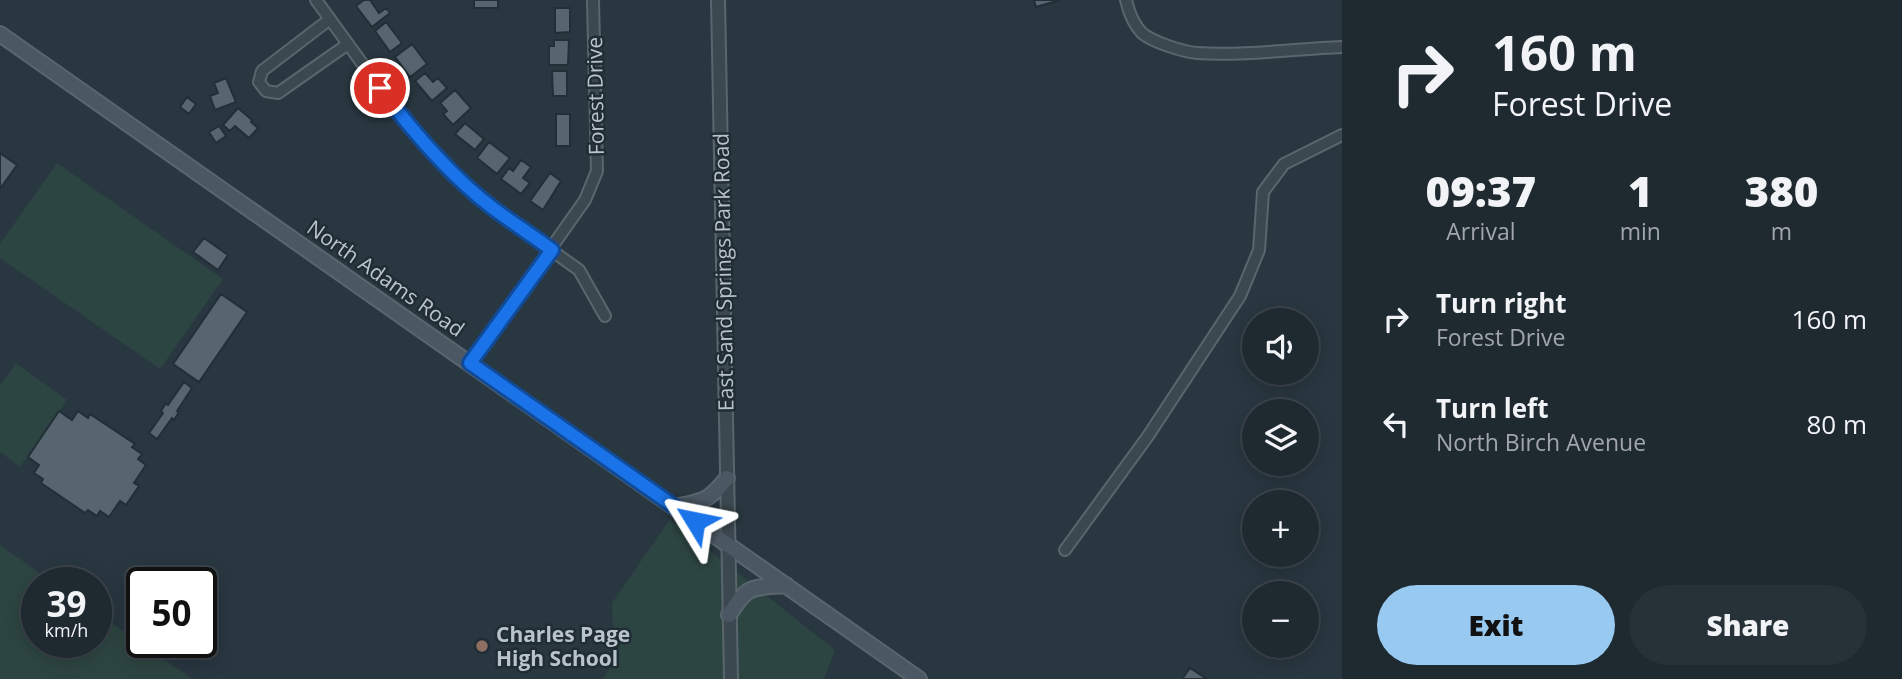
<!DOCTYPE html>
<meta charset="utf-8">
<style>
:root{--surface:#1f2930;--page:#273138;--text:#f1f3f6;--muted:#a1a6ab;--line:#3c454c;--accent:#98c9f1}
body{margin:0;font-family:"Open Sans",sans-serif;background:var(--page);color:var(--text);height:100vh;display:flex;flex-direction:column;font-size:26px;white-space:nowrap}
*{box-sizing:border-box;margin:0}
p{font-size:23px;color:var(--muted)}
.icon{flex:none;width:38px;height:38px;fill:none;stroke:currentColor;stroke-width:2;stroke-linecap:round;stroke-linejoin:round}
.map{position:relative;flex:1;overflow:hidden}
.drawer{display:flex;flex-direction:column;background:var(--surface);width:560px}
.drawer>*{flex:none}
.banner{background:#1f2930;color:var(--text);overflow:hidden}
.controls{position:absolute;left:1242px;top:308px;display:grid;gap:14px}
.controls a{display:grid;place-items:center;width:77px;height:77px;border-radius:50%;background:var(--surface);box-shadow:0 4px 18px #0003,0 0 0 2px var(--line);font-size:35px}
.speed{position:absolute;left:21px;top:567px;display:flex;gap:14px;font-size:35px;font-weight:700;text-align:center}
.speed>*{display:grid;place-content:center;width:91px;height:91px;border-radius:50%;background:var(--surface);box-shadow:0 4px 18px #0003,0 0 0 2px var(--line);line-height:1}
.speed small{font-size:18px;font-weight:400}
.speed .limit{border:4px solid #111;border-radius:10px;background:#fff;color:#111}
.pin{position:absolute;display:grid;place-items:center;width:60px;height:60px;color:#fff;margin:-30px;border:4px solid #fff;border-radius:50%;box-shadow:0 2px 7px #0007}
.me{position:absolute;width:77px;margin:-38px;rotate:305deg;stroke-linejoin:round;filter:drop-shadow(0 0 5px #0008)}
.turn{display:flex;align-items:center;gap:24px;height:147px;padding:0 35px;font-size:32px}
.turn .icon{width:91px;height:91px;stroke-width:2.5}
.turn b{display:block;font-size:49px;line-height:60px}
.eta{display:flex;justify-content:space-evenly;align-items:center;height:119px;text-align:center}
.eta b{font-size:42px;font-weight:800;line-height:49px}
.action{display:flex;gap:14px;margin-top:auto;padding:14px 35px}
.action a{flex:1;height:80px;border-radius:42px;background:var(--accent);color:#111;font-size:28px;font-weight:800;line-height:80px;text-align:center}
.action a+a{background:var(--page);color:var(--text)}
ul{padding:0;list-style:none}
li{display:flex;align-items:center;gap:21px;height:105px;padding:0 35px}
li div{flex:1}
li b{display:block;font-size:26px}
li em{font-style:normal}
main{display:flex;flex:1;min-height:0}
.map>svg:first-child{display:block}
.green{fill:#2d4542}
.building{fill:#576570;stroke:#232f37;stroke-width:2}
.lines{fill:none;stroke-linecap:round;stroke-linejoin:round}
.minor-casing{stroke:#5a666d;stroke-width:14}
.tertiary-casing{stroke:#5a666d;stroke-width:16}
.secondary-casing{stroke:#5a666d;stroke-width:18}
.minor{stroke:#3c4850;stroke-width:10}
.tertiary{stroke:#3c4850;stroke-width:12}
.secondary{stroke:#4b5863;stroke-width:14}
.route-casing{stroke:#114b97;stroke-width:18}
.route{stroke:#1a73e8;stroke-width:12}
.education-dot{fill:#8d6e63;stroke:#212d35;stroke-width:2.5}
.labels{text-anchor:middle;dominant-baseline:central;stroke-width:5;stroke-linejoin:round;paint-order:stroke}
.street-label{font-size:21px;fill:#b9c3ca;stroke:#212d35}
.poi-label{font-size:21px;font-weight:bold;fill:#b9c3ca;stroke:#212d35;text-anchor:start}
</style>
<main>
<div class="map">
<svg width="1342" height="679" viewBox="0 0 1342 679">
<rect width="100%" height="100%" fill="#293740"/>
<path class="green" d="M57,163l166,116 -63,90 -160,-111v-14z
M16,363l51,37 -47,67 -20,-15v-66z
M670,519l165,131 -11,29h-221l11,-17 -2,-59z
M0,545l54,38h-17v59h59v-30l96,67h-192z"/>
<path class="building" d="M364,0h6l9,13 7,-5 4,5 -18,14 -16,-21z
M474,0h24v8h-24z
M1034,0h26l-24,7z
M555,8h15v24l-15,1z
M386,22l16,21 -12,9 -15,-21z
M554,40h15l-1,25h-19v-19h5z
M412,44l15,20 -17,13 -15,-20z
M552,71h15v25h-14z
M425,73l8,9 5,-4 9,10 -15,13 -17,-20z
M226,78l10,24 -21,8 -5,-14 8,-3 -4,-10z
M455,90l16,18 -18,17 -10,-11 4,-3 -7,-8z
M187,97l9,7 -7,10 -9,-7z
M238,108l14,12 -1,2 7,6 -9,10 -14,-12 -5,5 -7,-6z
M556,114h14v32h-14z
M465,123l19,16 -9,11 -20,-16z
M219,126l7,10 -10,7 -7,-11z
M489,142l21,16 -13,16 -20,-16z
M0,153l17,12 -17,24z
M521,160l10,7 -8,11 7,5 -9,11 -20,-15 8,-11 4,3z
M550,173l11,8 -18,29 -13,-9z
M204,238l24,17 -10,15 -25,-18z
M221,294l26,18 -48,70 -26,-18z
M184,382l8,6 -15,23 2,1 -5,8 -2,-2 -15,21 -8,-6 14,-20 -2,-2 5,-8 2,2z
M59,411l13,9 6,-9 10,7 2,-4 45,30 -3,3 10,7 -4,5 8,6 -12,18 5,3 -13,19 -6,-4 -11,16 -9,-6 -3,5 -9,-6 -3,3 -44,-30 2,-4 -9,-6 5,-8 -11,-8z
M1190,668l17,11h-25z"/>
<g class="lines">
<defs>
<path id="minor" d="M316,0l80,110 43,50 53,48 87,62 26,46
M1126,0c3,13 7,24 16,33 10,9 42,19 55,20 48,3 97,-4 145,-6
M330,19l-68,52 -3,11 7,9 12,2 70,-49
M470,363l115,-163 12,-29 -4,-171
M1065,550l83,-114 92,-140 19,-46 4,-58 21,-28 58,-29"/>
<path id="tertiary" d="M718,0l13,679"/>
<path id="secondary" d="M0,34l919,645
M674,507c29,-6 34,-5 53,-29
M729,615c19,-31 22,-27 57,-30"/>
</defs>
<use href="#minor" class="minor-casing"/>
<use href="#tertiary" class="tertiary-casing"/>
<use href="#secondary" class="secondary-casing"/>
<use href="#minor" class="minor"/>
<use href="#tertiary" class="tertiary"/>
<use href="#secondary" class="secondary"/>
</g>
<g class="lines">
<defs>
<path id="route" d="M380,88c33,44 70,88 114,121 19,14 39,27 58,41l-82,113 225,158"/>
</defs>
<use href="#route" class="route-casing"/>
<use href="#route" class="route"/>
</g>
<circle class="education-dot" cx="482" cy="646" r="7"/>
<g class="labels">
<g class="street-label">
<text transform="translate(595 96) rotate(-91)">Forest Drive</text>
<text transform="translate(723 272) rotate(-91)">East Sand Springs Park Road</text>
<text transform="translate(386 278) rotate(35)">North Adams Road</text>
</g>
<g class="poi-label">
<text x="496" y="634">Charles Page<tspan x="496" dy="24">High School</tspan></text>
</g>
</g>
</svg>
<div class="controls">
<a><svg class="icon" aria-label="sound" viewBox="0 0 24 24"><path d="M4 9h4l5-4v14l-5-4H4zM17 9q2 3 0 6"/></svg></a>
<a><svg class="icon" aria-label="layers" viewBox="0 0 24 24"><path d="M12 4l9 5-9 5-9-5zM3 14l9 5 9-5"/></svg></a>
<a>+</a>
<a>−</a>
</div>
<div class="speed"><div>39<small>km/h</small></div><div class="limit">50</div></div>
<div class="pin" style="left:380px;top:88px;background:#d93025"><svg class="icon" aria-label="arrive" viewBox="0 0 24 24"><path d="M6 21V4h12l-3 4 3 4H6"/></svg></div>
<svg class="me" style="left:695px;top:521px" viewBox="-20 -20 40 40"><path d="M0-17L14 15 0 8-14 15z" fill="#1a73e8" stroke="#fff" stroke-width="4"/></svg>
</div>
<section class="drawer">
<div class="banner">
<div class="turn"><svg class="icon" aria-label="right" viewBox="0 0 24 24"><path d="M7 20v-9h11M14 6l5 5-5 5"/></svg><div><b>160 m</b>Forest Drive</div></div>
</div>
<div class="eta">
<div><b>09:37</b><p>Arrival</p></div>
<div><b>1</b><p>min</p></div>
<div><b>380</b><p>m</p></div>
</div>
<ul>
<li><svg class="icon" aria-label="right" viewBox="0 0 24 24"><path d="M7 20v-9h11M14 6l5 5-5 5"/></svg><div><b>Turn right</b><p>Forest Drive</p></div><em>160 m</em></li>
<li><svg class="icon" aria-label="left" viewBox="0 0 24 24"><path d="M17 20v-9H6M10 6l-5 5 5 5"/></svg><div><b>Turn left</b><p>North Birch Avenue</p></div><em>80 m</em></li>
</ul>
<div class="action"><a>Exit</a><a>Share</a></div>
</section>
</main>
